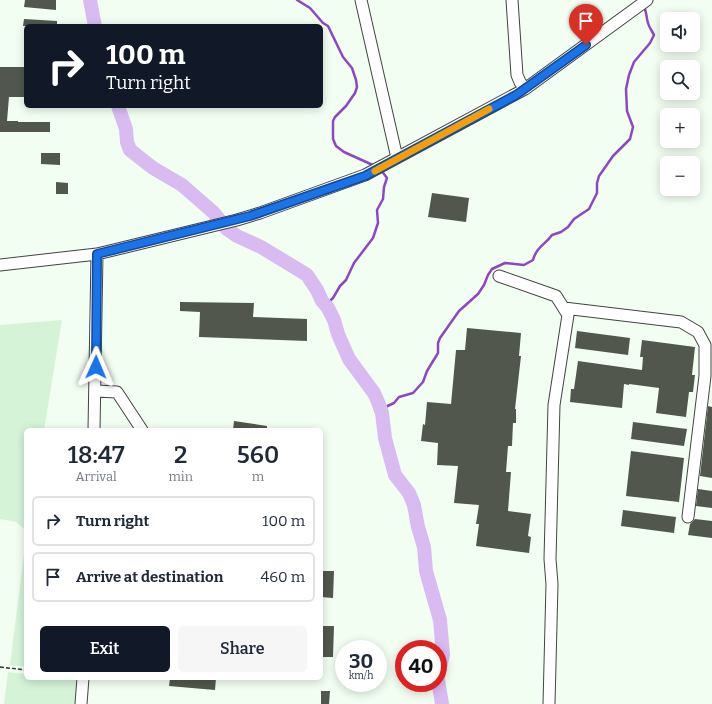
<!DOCTYPE html>
<meta charset="utf-8">
<style>
:root{--surface:#fff;--page:#f6f6f7;--text:#1f2937;--muted:#747a83;--line:#e0e1e3;--accent:#111827}
body{margin:0;font-family:Bitter,serif;background:var(--page);color:var(--text);height:100vh;display:flex;flex-direction:column;font-size:15px;white-space:nowrap}
*{box-sizing:border-box;margin:0}
p{font-size:13px;color:var(--muted)}
.icon{flex:none;width:22px;height:22px;fill:none;stroke:currentColor;stroke-width:2;stroke-linecap:round;stroke-linejoin:round}
.map{position:relative;flex:1;overflow:hidden}
.panel{position:absolute;left:24px;top:428px;width:299px;height:252px;display:flex;flex-direction:column;background:var(--surface);border-radius:6px;box-shadow:0 2px 10px #0003}
.panel>*{flex:none}
.banner{position:absolute;left:24px;top:24px;width:299px;height:84px;border-radius:6px;box-shadow:0 2px 10px #0003;background:#111827;color:#fff;overflow:hidden}
.fabs{position:absolute;left:660px;top:12px;display:grid;gap:8px}
.fabs a{display:grid;place-items:center;width:40px;height:40px;border-radius:6px;background:var(--surface);box-shadow:0 2px 10px #0003;font-size:20px}
.speed{position:absolute;left:335px;top:640px;display:flex;gap:8px;font-size:20px;font-weight:700;text-align:center}
.speed>*{display:grid;place-content:center;width:52px;height:52px;border-radius:50%;background:var(--surface);box-shadow:0 2px 10px #0003;line-height:1}
.speed small{font-size:10px;font-weight:400}
.speed .limit{border:6px solid #d22;background:#fff;color:#111}
.pin{position:absolute;display:grid;place-items:center;width:34px;height:34px;color:#fff;margin:-41px -17px;border-radius:50% 50% 50% 0;rotate:-45deg;box-shadow:0 0 4px #0007}
.pin .icon{rotate:45deg}
.me{position:absolute;width:44px;margin:-22px;rotate:1deg;stroke-linejoin:round;filter:drop-shadow(0 0 3px #0008)}
.turn{display:flex;align-items:center;gap:14px;height:84px;padding:0 16px;font-size:18px}
.turn .icon{width:52px;height:52px;stroke-width:2.5}
.turn b{display:block;font-size:28px;line-height:34px}
.eta{display:flex;justify-content:space-evenly;align-items:center;height:68px;text-align:center}
.eta b{font-size:24px;font-weight:600;line-height:28px}
.action{display:flex;gap:8px;margin-top:auto;padding:8px 16px}
.action a{flex:1;height:46px;border-radius:6px;background:var(--accent);color:#fff;font-size:16px;font-weight:600;line-height:46px;text-align:center}
.action a+a{background:var(--page);color:var(--text)}
ul{padding:0;list-style:none}
li{display:flex;align-items:center;gap:12px;height:50px;margin:0 8px 6px;padding:0 8px;border:2px solid var(--line);border-radius:6px}
li div{flex:1}
li b{display:block;font-size:15px}
li em{font-style:normal}
.map>svg:first-child{display:block}
.farmland{fill:#d4f3d7}
.lines{fill:none;stroke-linecap:round;stroke-linejoin:round}
.stream{stroke:#8e47c4;stroke-width:2.5}
.river{stroke:#d9bbf2;stroke-width:14}
.building{fill:#51574d}
.minor-casing{stroke:#434343;stroke-width:13}
.path{stroke:#323232;stroke-width:1.5;stroke-dasharray:4 2;stroke-linecap:butt}
.minor{stroke:#fff;stroke-width:11}
.route-casing{stroke:#114b97;stroke-width:10}
.route{stroke:#1a73e8;stroke-width:7}
.slow{stroke:#f59e0b;stroke-width:7}
</style>
<div class="map">
<svg width="712" height="704" viewBox="0 0 712 704">
<rect width="100%" height="100%" fill="#f3fef3"/>
<path class="farmland" d="M62,320l-18,110h-18v100l-10,-8 -16,-3v-194z
M26,538v129l-16,-2z
M8,672l18,2v4h38l14,1 -1,25h-73z"/>
<g class="lines">
<path class="stream" d="M297,0l13,8 13,15 5,3 15,31 9,11 4,12 1,7 -2,6 -9,13 -11,11 -2,4v18l3,7 8,6 31,14
M326,305l7,-7 7,-12 6,-6 8,-17 19,-25 5,-15 -1,-13 6,-11 1,-12 3,-9 -6,-8
M381,409l13,-6 5,-6 14,-4 10,-11 4,-11 11,-18v-10l2,-5 19,-27 19,-17 6,-9 4,-10 4,-6 13,-6 19,2 9,-5c4,-14 12,-15 19,-25l9,-3 7,-5 6,-8 15,-10 8,-16v-10l2,-7 14,-20 17,-17 3,-12 -6,-16 -1,-22 3,-14 5,-13 16,-19 4,-8c-2,-4 -5,-8 -6,-12 -2,-6 -1,-11 -4,-16"/>
<path class="river" d="M90,0l5,26
M118,106l8,23 1,13 3,8 23,18 29,17 31,27 14,17 10,7 24,11 38,23 8,5 10,15 5,11 6,7 6,12 4,14 11,25 25,34 4,9 4,11 3,25 10,37 14,18 5,12 4,22 6,20 2,24 14,49 3,34 -5,23
M438,680l4,24"/>
</g>
<path class="building" d="M25,0h31v10l-32,-3z
M24,19l33,2v5h-34z
M0,67h26v30h-17l-2,24h11v1h32v10h-50z
M41,153h19v12l-19,-1z
M56,182l12,1v11h-12z
M432,193l37,5 -3,24 -38,-5z
M180,302l74,1 -1,14 54,2v22l-108,-4 1,-25 -20,-1z
M467,328l54,5 -2,23h2l-6,53h1v14h-3l-1,23h-4l-2,26h5l-3,39 23,3 -3,22 3,1 -2,16 -53,-7 3,-22h-3l3,-19 -25,-2 4,-37 -21,-1 1,-22 -17,-2 2,-17 2,1 2,-23 24,2 5,-54h9z
M577,331l53,7 -2,17 -53,-7z
M642,340l53,7 -3,28h3l-2,17h-4l-3,25 -30,-4 3,-25 -30,-4v1l-5,-1 -2,24 -52,-6 1,-13h3l4,-28 64,9 1,-13h-3z
M708,406l4,1v71l-12,-2z
M234,421l33,5v4h-34z
M633,422l54,7 -3,17 -53,-7z
M631,451l53,7 -5,44 -53,-6z
M698,489l14,2v17l-16,-2z
M623,510l53,7 -2,16 -53,-7z
M695,519l17,2v17l-24,-3 2,-11z
M321,571h13l-1,27 -12,-1z
M321,626h13l-1,31h-10v-9h-2z
M170,678h46l-1,12 -46,-4z
M321,691h9l-1,13h-8z"/>
<g class="lines">
<defs>
<path id="minor" d="M361,0l36,158
M512,0l5,75 3,7 5,7
M0,265l97,-11 140,-34 23,-7 105,-38 160,-86 122,-89
M499,276l57,20 12,19 -14,90 -4,154 2,25 -3,120
M564,308l117,14 17,10 7,13v31l-17,141
M96,391l21,1 25,38
M94,430l3,-176
M81,704l2,-26"/>
</defs>
<use href="#minor" class="minor-casing"/>
<path class="path" d="M0,667l26,3"/>
<use href="#minor" class="minor"/>
</g>
<g class="lines">
<defs>
<path id="route" d="M96,367l1,-113 153,-38 115,-40 151,-81 70,-50"/>
</defs>
<use href="#route" class="route-casing"/>
<use href="#route" class="route"/>
<path class="slow" d="M375,171l114,-62"/>
</g>
</svg>
<div class="fabs">
<a><svg class="icon" aria-label="sound" viewBox="0 0 24 24"><path d="M4 9h4l5-4v14l-5-4H4zM17 9q2 3 0 6"/></svg></a>
<a><svg class="icon" aria-label="search" viewBox="0 0 24 24"><circle cx="10" cy="10" r="6"/><path d="M15 15l6 6"/></svg></a>
<a>+</a>
<a>−</a>
</div>
<div class="speed"><div>30<small>km/h</small></div><div class="limit">40</div></div>
<div class="pin" style="left:586px;top:45px;background:#d93025"><svg class="icon" aria-label="arrive" viewBox="0 0 24 24"><path d="M6 21V4h12l-3 4 3 4H6"/></svg></div>
<svg class="me" style="left:96px;top:367px" viewBox="-20 -20 40 40"><path d="M0-17L14 15 0 8-14 15z" fill="#1a73e8" stroke="#fff" stroke-width="4"/></svg>
<div class="banner">
<div class="turn"><svg class="icon" aria-label="right" viewBox="0 0 24 24"><path d="M7 20v-9h11M14 6l5 5-5 5"/></svg><div><b>100 m</b>Turn right</div></div>
</div>
<section class="panel">
<div class="eta">
<div><b>18:47</b><p>Arrival</p></div>
<div><b>2</b><p>min</p></div>
<div><b>560</b><p>m</p></div>
</div>
<ul>
<li><svg class="icon" aria-label="right" viewBox="0 0 24 24"><path d="M7 20v-9h11M14 6l5 5-5 5"/></svg><div><b>Turn right</b></div><em>100 m</em></li>
<li><svg class="icon" aria-label="arrive" viewBox="0 0 24 24"><path d="M6 21V4h12l-3 4 3 4H6"/></svg><div><b>Arrive at destination</b></div><em>460 m</em></li>
</ul>
<div class="action"><a>Exit</a><a>Share</a></div>
</section>
</div>
